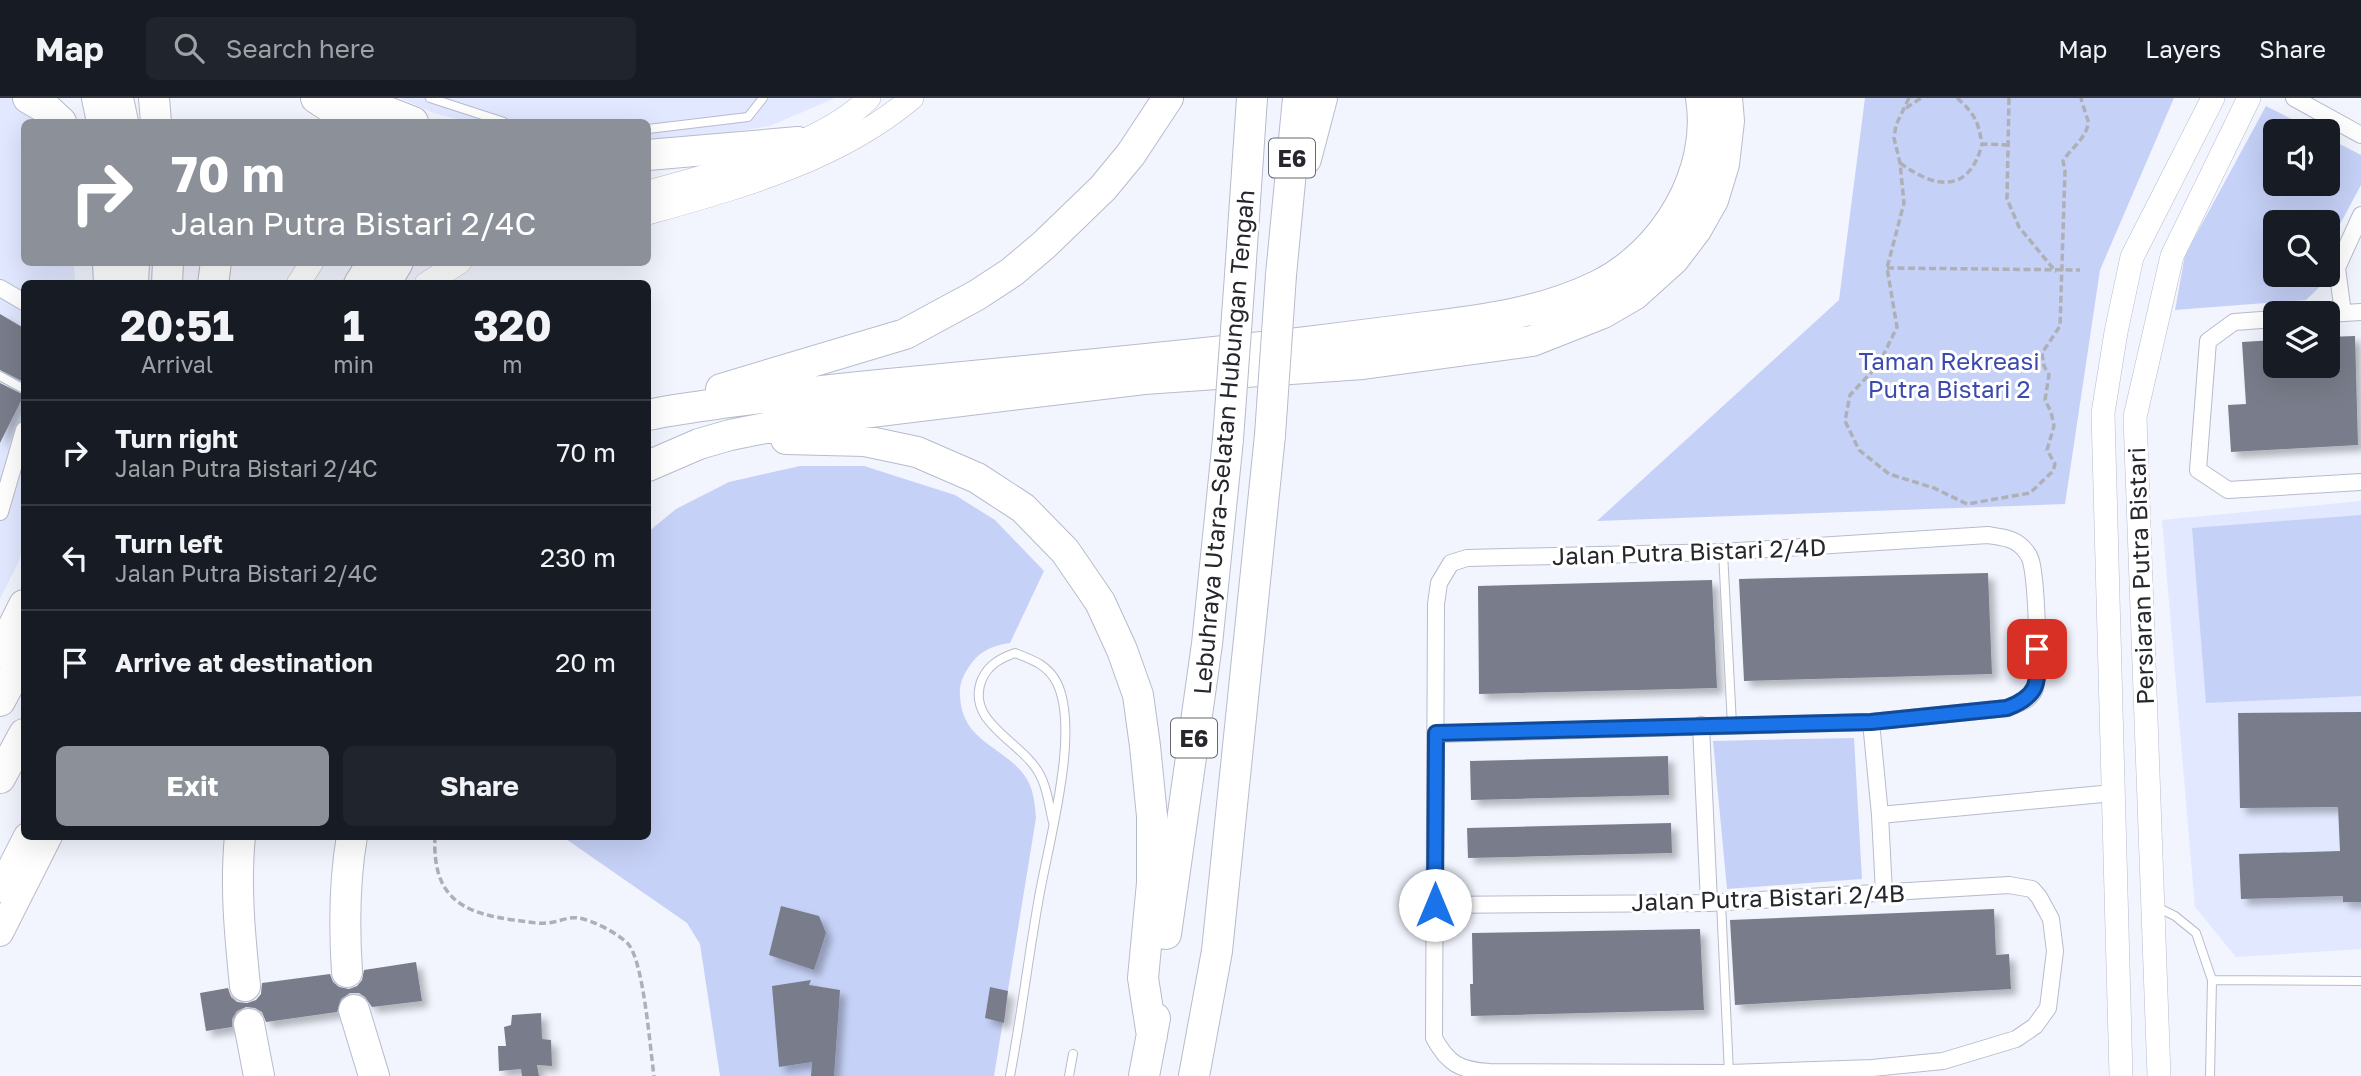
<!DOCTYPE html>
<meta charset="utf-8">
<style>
:root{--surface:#171b24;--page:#20242c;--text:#f1f3f6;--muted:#9ea1a6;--line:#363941;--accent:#8c9099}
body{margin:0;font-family:"Golos Text",sans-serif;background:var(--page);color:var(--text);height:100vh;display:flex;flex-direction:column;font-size:26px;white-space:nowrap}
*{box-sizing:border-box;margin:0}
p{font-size:23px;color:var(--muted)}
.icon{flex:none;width:38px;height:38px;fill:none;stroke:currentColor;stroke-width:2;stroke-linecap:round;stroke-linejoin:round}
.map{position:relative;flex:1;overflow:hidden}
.drawer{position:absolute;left:21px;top:182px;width:630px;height:560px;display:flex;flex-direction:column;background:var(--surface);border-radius:10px;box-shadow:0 7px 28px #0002}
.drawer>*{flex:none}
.top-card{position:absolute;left:21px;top:21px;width:630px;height:147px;border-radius:10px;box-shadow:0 7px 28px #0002;background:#8c9099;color:#fff;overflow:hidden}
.fabs{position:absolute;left:2263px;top:21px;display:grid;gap:14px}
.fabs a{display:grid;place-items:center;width:77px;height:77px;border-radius:10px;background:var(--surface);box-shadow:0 7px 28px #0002;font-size:35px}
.pin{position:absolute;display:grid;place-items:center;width:60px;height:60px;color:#fff;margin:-30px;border-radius:14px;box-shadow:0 4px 10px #0006}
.me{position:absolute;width:77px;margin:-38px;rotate:0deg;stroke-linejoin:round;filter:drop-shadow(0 0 5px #0008)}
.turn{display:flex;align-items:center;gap:24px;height:147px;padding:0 35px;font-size:32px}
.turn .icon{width:91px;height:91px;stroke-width:2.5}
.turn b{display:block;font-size:49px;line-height:60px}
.eta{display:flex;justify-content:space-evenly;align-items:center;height:119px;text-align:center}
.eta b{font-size:42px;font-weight:700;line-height:49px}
.button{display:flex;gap:14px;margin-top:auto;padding:14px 35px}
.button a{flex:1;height:80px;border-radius:10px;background:var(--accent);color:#fff;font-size:28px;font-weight:700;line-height:80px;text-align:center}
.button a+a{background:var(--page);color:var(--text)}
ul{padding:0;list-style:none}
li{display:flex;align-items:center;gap:21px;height:105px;padding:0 35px;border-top:2px solid var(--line)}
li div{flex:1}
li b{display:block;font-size:26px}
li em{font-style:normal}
header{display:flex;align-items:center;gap:42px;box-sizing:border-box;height:98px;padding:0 35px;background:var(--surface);border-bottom:2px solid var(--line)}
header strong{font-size:33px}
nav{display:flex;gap:38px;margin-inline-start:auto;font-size:24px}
.search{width:490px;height:63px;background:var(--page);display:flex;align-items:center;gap:18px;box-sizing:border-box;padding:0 24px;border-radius:10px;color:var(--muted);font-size:26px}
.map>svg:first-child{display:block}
.built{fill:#e1e8ff}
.green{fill:#c6d1f7;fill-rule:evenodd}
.building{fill:#797d8b;filter:url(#shadow)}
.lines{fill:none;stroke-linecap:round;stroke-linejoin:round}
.lane-casing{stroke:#b7bccb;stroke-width:10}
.street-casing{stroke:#b7bccb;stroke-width:18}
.secondary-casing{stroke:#b7bccb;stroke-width:24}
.primary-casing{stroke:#b7bccb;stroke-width:28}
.highway-casing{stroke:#b7bccb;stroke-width:32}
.path{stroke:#aeb0b8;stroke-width:3.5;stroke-dasharray:7 3.5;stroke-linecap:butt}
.lane{stroke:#fff;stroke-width:8}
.street{stroke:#fff;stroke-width:16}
.secondary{stroke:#fff;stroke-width:23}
.primary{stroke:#fff;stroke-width:26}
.highway{stroke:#fff;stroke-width:30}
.highway-bridge-casing{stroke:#b7bccb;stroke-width:32;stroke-linecap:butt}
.highway-bridge{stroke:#fff;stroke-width:30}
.route-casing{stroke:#114b97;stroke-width:18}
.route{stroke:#1a73e8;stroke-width:12}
.labels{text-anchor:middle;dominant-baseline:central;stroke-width:6;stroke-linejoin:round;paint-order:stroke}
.shield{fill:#fff;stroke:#66686c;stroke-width:2}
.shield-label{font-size:23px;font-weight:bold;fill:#25272d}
.park-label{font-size:24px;fill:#3b4aac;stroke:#fff}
.street-label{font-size:24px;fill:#25272d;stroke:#fff}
</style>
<header>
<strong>Map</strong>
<div class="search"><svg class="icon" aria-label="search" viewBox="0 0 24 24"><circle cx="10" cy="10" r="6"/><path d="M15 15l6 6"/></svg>Search here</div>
<nav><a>Map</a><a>Layers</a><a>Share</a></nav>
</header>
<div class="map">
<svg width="2361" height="978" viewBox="0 0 2361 978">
<defs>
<filter id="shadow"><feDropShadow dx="6" dy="6" stdDeviation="3.5" flood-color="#0004"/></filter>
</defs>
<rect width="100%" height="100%" fill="#f2f5fe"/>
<path class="built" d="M0,0h54l4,24h-34v140l50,1 1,20 -51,1v262l-6,17 -18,36z
M400,0h435l-65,28 -122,19v-23h-179l-35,-9z
M2361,403v448l-125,8 -41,-50 -33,-387z"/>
<path class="green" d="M1865,0h309l-74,172 -35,234 -468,17 242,-221z
M2266,8l49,25h-40v53h53v-46l33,17v30l-29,54 -4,40 -22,21 -131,10 10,-55zM2275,124h53v53h-53z
M800,368h64l91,29 40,25 49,51 -34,72c-20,3 -32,9 -43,27 -5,7 -8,17 -7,25 1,49 49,52 68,86 6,11 7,25 8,37l-42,258h-274l-20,-132 -13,-21 -124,-86 85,-1v-304l28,-23 53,-27z
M2361,417v181l-155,7 -14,-175z
M1854,640l8,141 -135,10 -14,-148z"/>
<path class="building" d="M0,216l22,13 2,5v50l-24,-12z
M2355,238l3,109 -127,7 -3,-47 18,-1 -4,-62 33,-2v26h53v-29z
M0,285l24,12 -24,48z
M1988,475l4,101 -248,7 -5,-102z
M1712,482l5,108 -238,6 -1,-108z
M2361,614v190h-18v-6l-102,3 -2,-45 101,-3 -2,-44 -98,1 -2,-95z
M1668,658l1,39 -198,5 -1,-39z
M1671,725l1,30 -204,5 -1,-30z
M781,808l38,10 7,17 -12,37 -45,-15z
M1994,811l2,46 13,-1 2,35 -276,16 -5,-85z
M1700,831l4,81 -233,6 -1,-32h3l-1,-51z
M416,864l6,39 -50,6 -7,-10 -6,-4h-9l-9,6 -4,13 -71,10 -4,-10 -7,-4 -9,-1 -9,4 -5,8v8l-26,4 -6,-38 28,-5 3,9 6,5 10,1 9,-3 5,-6 1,-11 68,-9 3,8 6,5 10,2 8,-3 5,-6 2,-10z
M811,882l-2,5 31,5 -6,86h-23l1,-14 -33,5 -7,-81z
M990,889l18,4 -4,32 -19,-5z
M541,915l1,26 9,1 1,26 -15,-1 2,11h-17l-1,-7 -22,2 -1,-25h8l-2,-19 7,-2 1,-10z"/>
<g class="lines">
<defs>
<path id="lane" d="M430,0l74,24
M648,31l100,-12 15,-19
M0,278l24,13
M1723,454l9,173
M1721,804l8,171
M2155,808l20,10 21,17 16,47 -2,96
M2212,882l149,1
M1010,978c11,-58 18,-116 28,-173 9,-56 43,-170 19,-220 -9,-18 -24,-23 -42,-30 -14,5 -26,11 -33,26 -18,44 41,62 58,96 8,14 9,32 13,47
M1069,978l4,-22"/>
<path id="street" d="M2294,0l67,37
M0,190l24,14
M2343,215l-6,-45 24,-53
M2328,216l33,-2
M2275,221l-41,3 -26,19 -10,129 30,20 133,-8
M0,414l24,-82
M1871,624l9,93 4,78
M1701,627l8,178
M1880,717l233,-22
M1435,807l274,-2 300,-18 23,4 7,8 12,22 4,32 -7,57 -13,18 -19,13 -73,22 -71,7 -143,5 -240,-1c-29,-2 -41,-8 -55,-34l2,-434 3,-21 12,-20 16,-5 256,-6 265,-17c13,2 26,3 35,13 3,3 7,9 8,13 5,19 10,114 3,130 -5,10 -17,13 -27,17l-136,14 -435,12"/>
<path id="secondary" d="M648,94c64,-17 175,-46 221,-94
M648,115c92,-26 189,-52 264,-115
M298,186l14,-22
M426,186l34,-22
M2121,978l-18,-663 13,-81 16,-75 81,-159
M2159,978l-24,-659 37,-161 77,-158"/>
<path id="primary" d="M0,791l27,-53
M0,835l49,-97"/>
<path id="highway" d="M28,0l19,11 14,13
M97,0l5,24
M118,0l5,24
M154,0l2,24
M316,0l36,24
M352,0l61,24
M648,57l150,-13
M1306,61l16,-61
M108,164l1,22
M1240,177l12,-177
M1281,177l17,-177
M133,186l1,-22
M167,186l1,-22
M213,186l3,-22
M359,186l14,-22
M385,186l13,-22
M721,291l184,-55 72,-39 35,-23 32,-27 59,-57 28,-34 37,-56
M648,317c27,-6 55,-9 82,-13 68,-9 135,-16 202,-22 125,-12 250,-24 375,-38 40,-5 79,-10 119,-15 60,-7 118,-15 173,-42 66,-33 114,-113 102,-187
M786,341l79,2 52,11 60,26 46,30 42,43 35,51 22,48 16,45 7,51 7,70v67l-9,95 9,58
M648,368l51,-22 31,-9 75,-15 339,-41 219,-15 169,-23 71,-28 31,-18 40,-36 22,-29 17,-30 11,-36 5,-43 -2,-23
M0,555l24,-48
M0,603l24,-45
M0,680l24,-44
M240,738c-5,51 0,100 5,150
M1166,836l41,-290 21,-205
M347,874c-3,-46 -3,-90 5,-136
M354,912l20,66
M249,926l10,52
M1144,978l11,-58
M1194,978l23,-125 53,-516"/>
</defs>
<use href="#lane" class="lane-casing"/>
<use href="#street" class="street-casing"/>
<use href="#secondary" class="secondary-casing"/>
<use href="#primary" class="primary-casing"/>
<use href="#highway" class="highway-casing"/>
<path class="path" d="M1909,0l-13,27 -2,13 6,25 4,40 -17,65 10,59 -18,37 -29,31 -5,26 14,29 30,24 45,14 33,16 63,-11 23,-22 2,-7 -8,-14 7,-24 -3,-14 -6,-12 4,-25 -5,-9 -2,-13 18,-27 5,-155 -2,-10c7,-12 26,-25 25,-40 -2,-7 -5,-15 -7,-23
M1957,0c18,16 21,23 25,46l27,1
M2009,0l-2,101 12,28 37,45
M1906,10l15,-10
M1900,65c34,25 69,32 82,-19
M1887,170l193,2
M435,738c-3,60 25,77 79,84 11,1 22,4 32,3 11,0 22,-7 32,-5 13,1 43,17 51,27 15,20 21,103 25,131"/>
<use href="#lane" class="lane"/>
<use href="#street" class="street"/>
<use href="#secondary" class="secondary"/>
<use href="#primary" class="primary"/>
<use href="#highway" class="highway"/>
<defs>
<path id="highway-bridge" d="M1270,337l11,-160
M1228,341l12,-164"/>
</defs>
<use href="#highway-bridge" class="highway-bridge-casing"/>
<use href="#highway-bridge" class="highway-bridge"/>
</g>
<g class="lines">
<defs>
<path id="route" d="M1435,807l1,-172 435,-11 136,-14c34,-13 31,-27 30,-59"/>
</defs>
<use href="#route" class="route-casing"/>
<use href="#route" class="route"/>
</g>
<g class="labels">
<g class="shield">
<rect x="1269" y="40.5" width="46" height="39" rx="5"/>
<rect x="1171" y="620.5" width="46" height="39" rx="5"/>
</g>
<g class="shield-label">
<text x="1292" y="60">E6</text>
<text x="1194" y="640">E6</text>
</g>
<g class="park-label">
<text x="1949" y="262">Taman Rekreasi<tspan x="1949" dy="28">Putra Bistari 2</tspan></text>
</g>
<g class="street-label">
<text transform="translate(1223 344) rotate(-85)">Lebuhraya Utara–Selatan Hubungan Tengah</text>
<text transform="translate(1689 453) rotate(-2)">Jalan Putra Bistari 2/4D</text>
<text transform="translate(2140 478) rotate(-92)">Persiaran Putra Bistari</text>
<text transform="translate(1768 799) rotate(-2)">Jalan Putra Bistari 2/4B</text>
</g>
</g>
</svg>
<div class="fabs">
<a><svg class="icon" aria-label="sound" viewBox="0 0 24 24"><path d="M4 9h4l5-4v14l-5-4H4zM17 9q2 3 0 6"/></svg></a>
<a><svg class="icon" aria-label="search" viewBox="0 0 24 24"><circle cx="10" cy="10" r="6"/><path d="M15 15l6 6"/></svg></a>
<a><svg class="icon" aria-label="layers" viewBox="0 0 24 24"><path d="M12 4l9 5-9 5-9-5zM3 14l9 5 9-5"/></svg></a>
</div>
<div class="pin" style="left:2037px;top:551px;background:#d93025"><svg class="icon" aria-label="arrive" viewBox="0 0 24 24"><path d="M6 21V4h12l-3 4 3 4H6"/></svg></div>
<svg class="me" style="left:1435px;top:807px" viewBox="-20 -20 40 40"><circle r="19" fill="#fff"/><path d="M0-13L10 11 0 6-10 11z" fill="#1a73e8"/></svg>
<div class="top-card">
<div class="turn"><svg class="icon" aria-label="right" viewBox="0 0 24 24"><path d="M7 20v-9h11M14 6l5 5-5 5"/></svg><div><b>70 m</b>Jalan Putra Bistari 2/4C</div></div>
</div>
<section class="drawer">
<div class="eta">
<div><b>20:51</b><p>Arrival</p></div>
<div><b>1</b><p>min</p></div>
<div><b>320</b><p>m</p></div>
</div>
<ul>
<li><svg class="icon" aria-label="right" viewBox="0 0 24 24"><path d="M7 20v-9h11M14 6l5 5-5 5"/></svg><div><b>Turn right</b><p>Jalan Putra Bistari 2/4C</p></div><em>70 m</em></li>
<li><svg class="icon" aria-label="left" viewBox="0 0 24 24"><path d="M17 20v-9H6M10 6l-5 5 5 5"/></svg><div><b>Turn left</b><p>Jalan Putra Bistari 2/4C</p></div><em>230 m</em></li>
<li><svg class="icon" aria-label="arrive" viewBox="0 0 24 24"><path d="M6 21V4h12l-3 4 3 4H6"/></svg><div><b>Arrive at destination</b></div><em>20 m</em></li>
</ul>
<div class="button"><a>Exit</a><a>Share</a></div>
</section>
</div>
